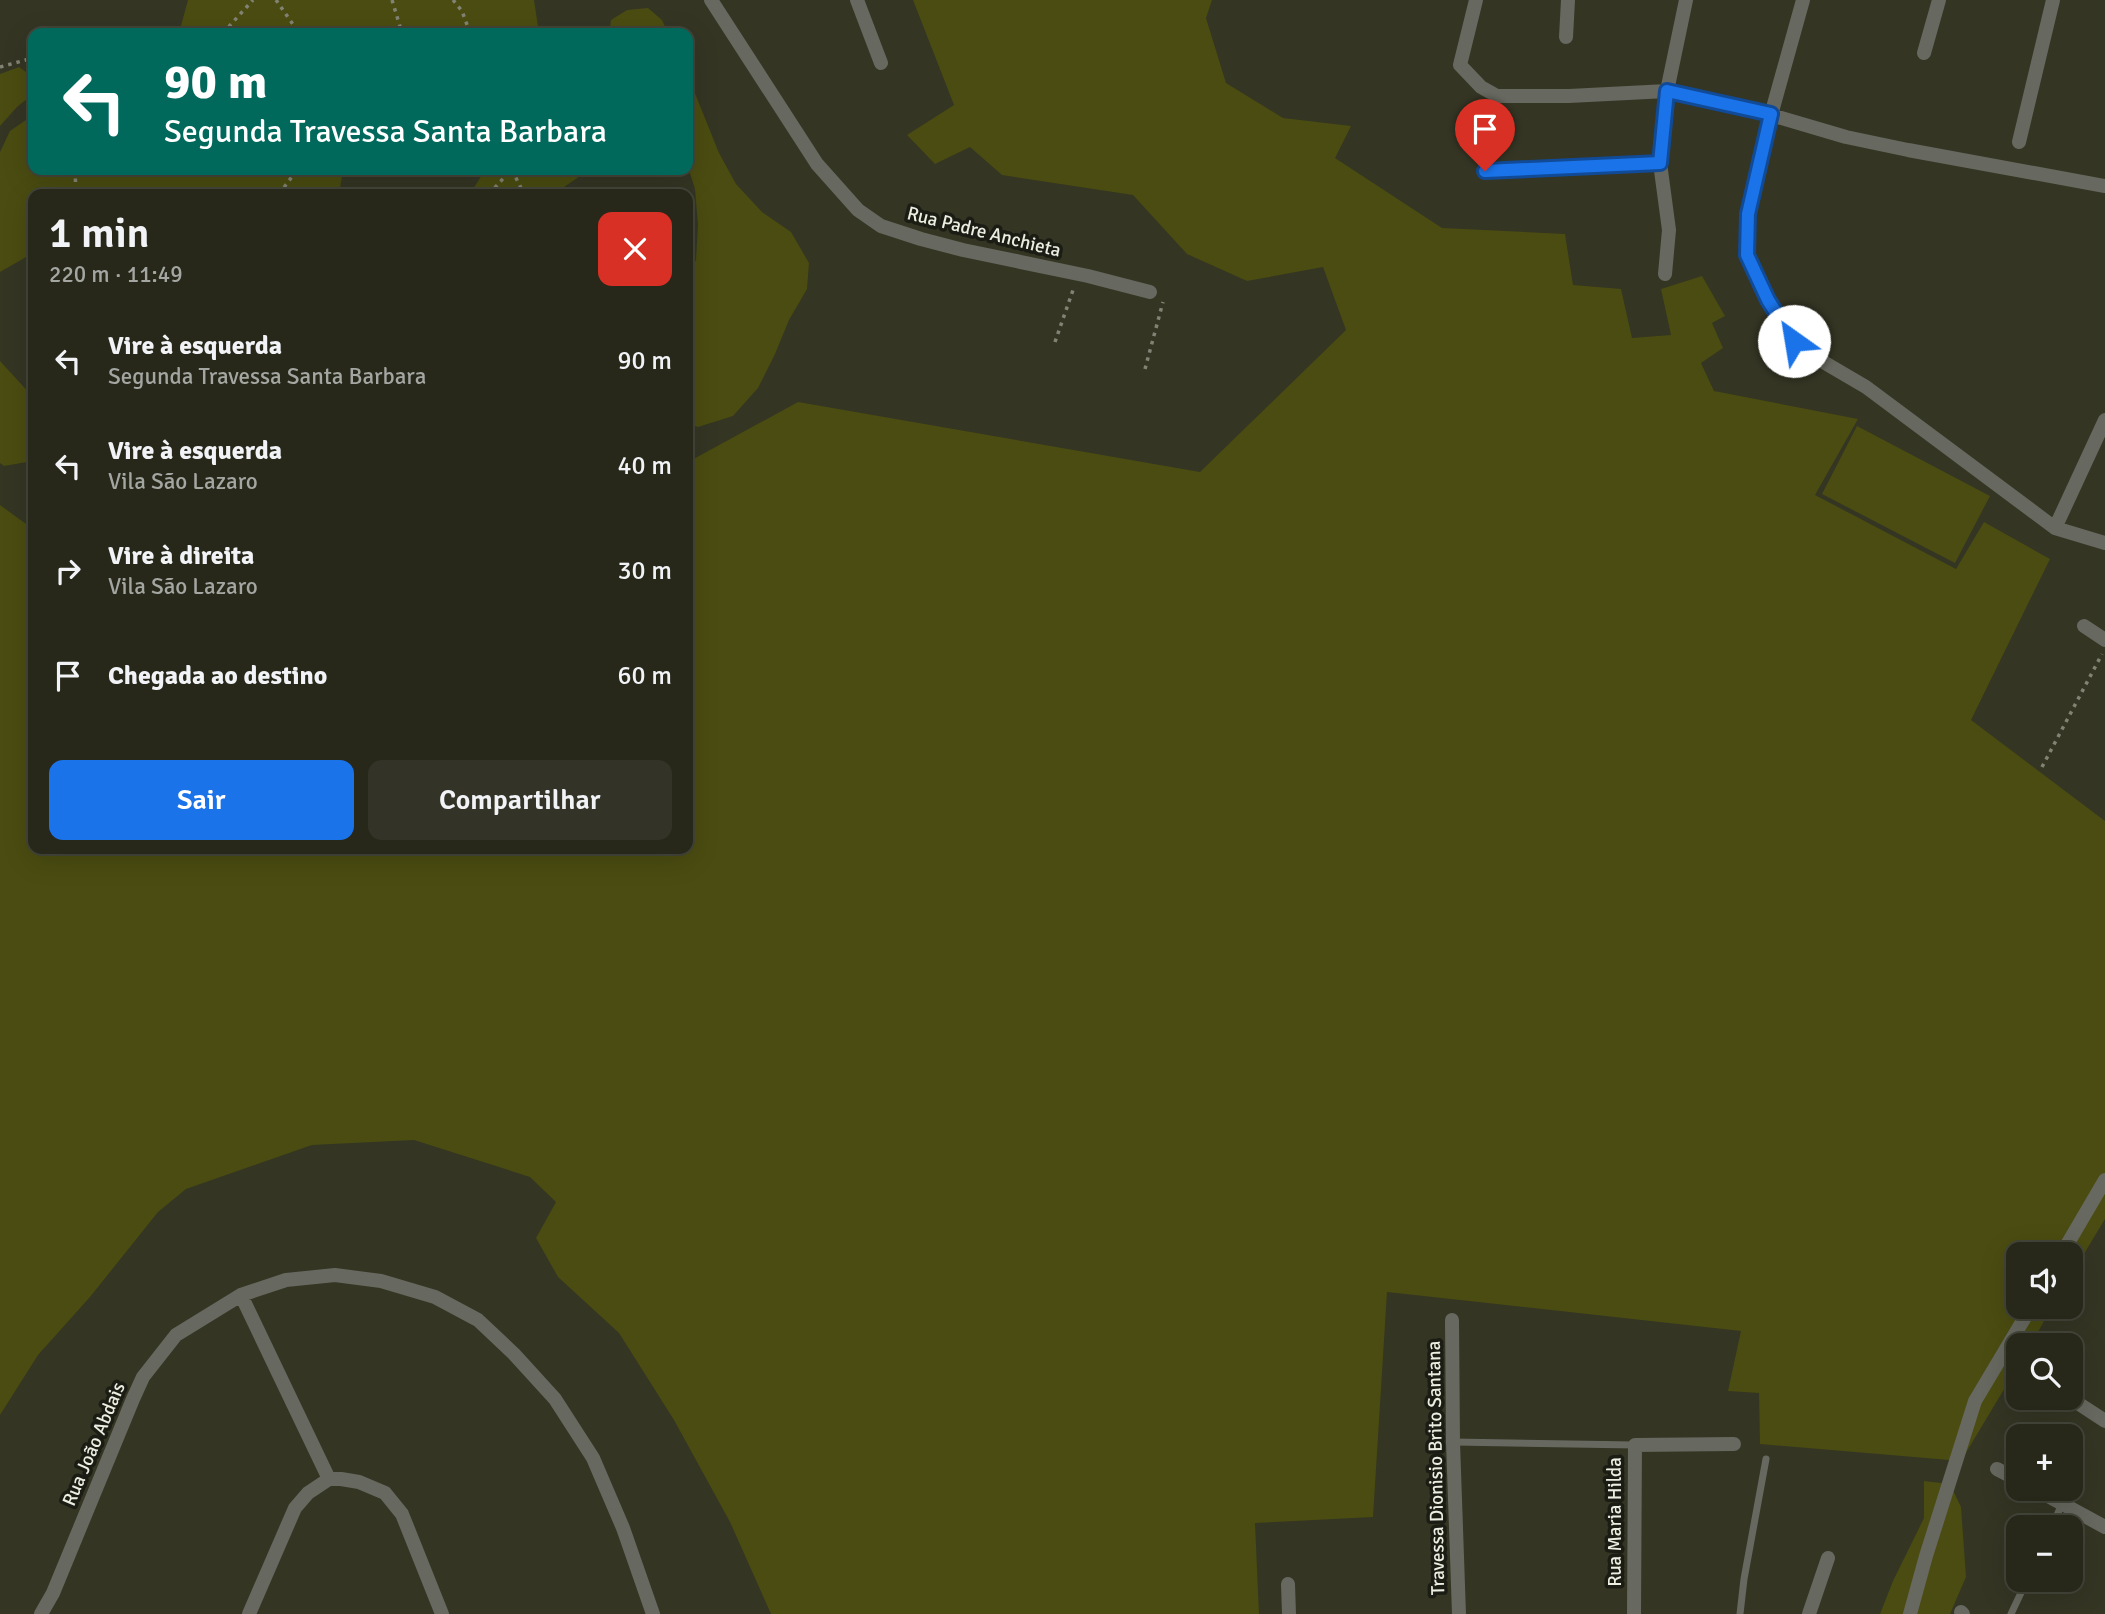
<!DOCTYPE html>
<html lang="pt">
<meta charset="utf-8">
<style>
:root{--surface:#27281a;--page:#333427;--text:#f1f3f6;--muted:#a4a6a2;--line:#434439;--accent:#1a73e8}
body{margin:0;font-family:Signika,sans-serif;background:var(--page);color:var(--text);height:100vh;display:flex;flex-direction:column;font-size:26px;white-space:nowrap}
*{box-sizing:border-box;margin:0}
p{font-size:23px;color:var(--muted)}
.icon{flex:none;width:38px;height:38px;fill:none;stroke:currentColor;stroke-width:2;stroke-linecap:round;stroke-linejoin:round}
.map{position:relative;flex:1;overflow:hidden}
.drawer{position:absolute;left:28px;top:189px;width:665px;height:665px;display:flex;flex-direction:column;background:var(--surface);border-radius:14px;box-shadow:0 7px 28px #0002,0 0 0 2px var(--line)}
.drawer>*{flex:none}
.banner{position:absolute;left:28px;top:28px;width:665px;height:147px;border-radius:14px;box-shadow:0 7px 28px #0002,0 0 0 2px var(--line);background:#00695c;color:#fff;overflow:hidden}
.buttons{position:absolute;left:2006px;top:1242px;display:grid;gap:14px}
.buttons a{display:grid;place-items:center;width:77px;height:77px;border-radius:14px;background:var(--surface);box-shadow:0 7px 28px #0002,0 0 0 2px var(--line);font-size:35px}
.pin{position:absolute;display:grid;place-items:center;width:60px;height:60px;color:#fff;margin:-72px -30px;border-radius:50% 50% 50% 0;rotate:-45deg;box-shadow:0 0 7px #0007}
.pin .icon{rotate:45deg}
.me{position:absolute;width:77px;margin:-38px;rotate:328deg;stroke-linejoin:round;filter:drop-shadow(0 0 5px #0008)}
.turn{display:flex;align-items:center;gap:24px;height:147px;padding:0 21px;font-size:32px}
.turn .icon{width:91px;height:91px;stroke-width:2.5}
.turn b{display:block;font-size:49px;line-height:60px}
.round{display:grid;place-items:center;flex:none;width:74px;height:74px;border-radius:14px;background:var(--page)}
.overview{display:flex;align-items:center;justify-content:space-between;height:119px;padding:0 21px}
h1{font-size:42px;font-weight:600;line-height:52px}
.cta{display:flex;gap:14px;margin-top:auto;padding:14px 21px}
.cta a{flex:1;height:80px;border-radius:14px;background:var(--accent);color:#fff;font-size:28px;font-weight:600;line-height:80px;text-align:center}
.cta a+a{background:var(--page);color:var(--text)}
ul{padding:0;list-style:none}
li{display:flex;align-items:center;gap:21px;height:105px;padding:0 21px}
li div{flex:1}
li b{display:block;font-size:26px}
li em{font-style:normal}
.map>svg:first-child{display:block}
.green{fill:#4a4c11}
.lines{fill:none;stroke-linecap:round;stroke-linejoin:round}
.path{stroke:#828374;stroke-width:3.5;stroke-dasharray:3.5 5;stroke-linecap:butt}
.service{stroke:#67685f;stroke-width:7}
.minor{stroke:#67685f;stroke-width:14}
.route-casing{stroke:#114b97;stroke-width:18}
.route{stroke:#1a73e8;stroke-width:12}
.labels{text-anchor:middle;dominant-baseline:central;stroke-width:7;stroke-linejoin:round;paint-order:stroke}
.street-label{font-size:19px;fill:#edeee2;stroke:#1b1c14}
</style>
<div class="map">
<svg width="2105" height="1614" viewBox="0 0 2105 1614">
<rect width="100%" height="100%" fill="#343523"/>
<path class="green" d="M188,0h346l5,33h-360z
M913,0h299l-6,18 20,65 57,35 68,8 -16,32 107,70 123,6 8,51 48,4 11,49 39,-3 -10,-46 41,-13 23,40 -13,7 11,25 -22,15 13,28 144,28 -43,76 141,74 28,-47 66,37 -79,161 134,101v398l-35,58v-22h-52v52h34l-22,39h-12v20l-57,95 -201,-17 -1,-51 -31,-2 13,-60 -354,-39 -14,225 -118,6 4,91h-488l-41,-92 -56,-102 -55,-87 -61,-56 -22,-39 20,-36 -26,-25 -116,-37 -102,5 -126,44 -28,23 -68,85 -52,58 -38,60v-910l33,24v320h655v-387l110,-60 402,70 146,-142 -23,-63 -76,14 -60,-27 -54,-59 -131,-20 -32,-28 -35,17 -28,-29 47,-30z
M648,8l14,12 6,13h-54l-4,-5 1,-8 16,-10z
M19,67l14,10v17l-16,13 -17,19v-52z
M688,76l31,77 17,31 26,28 29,20 18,31 -2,26 -18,31 -14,34 -17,34 -25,28 -35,11 -10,-3v-149l8,-15 2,-35 -3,-36 -7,-22z
M33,115v55h310l-4,24h-306v61l-5,1 -28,16v-120l10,-21z
M485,170h104l-25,17 -33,7h-61z
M0,361l33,36v64l-29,5 -4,-3z
M1857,426l133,70 -35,67 -133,-69z
M1924,1481l26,3 11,23 5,70 -16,37h-70l13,-33 31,-63z"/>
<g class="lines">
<path class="path" d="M276,0l23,33
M392,0l10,33
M453,0l9,11 8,22
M148,33l12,-5 49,5
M223,33l30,-33
M0,67l33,-9
M75,170l1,24
M512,170l12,24
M279,194l18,-24
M489,194l22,-24
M1055,342l18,-52
M1145,369l18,-67
M2042,767l60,-113"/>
<path class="service" d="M1454,1442l181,3
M2051,1528l11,-24
M1740,1614l4,-35 22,-120
M2011,1614l16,-34"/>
<path class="minor" d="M711,0l106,164 41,46 23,16 40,13 42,11 125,26 62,16
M857,0l24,63
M1476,0l-16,65 21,22 16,9h72l98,-5 104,24 75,22 62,13 197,36
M1803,0l-32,115 -23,99 -1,41 21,45 26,41 14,12 58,34 189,141 50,15
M1566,37l2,-37
M1924,53l15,-53
M2019,142l34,-142
M1485,171l175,-8
M1665,274l4,-44 -9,-67 7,-72 19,-91
M2055,528l50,-108
M2084,626l21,14
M2061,1255l44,-75
M241,1295l88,184
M1452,1320l1,122 6,172
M2070,1398l35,23
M1997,1469l21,11
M2035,1489l70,38
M1288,1584l1,30
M1961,1612l2,2
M41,1614l12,-21 80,-194 10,-22 33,-42 65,-40 45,-15 49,-5 46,6 54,16 43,23 36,34 41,45 38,59 30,70 30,86
M249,1614l46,-106 13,-15 21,-14h12l18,3 26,11 17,21 40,100
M1634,1614l1,-169 99,-1
M1809,1614l19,-56
M1910,1614l16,-58 49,-155 56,-94"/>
</g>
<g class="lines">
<defs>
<path id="route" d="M1485,171l175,-8 7,-72 104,23 -23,100 -1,41 21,45 26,41"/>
</defs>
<use href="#route" class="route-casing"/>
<use href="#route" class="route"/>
</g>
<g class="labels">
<g class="street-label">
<text transform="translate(984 232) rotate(14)">Rua Padre Anchieta</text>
<text transform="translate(94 1444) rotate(-67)">Rua João Abdais</text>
<text transform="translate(1436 1468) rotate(-91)">Travessa Dionisio Brito Santana</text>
<text transform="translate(1615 1522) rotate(-90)">Rua Maria Hilda</text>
</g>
</g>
</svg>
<div class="buttons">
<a><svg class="icon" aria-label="sound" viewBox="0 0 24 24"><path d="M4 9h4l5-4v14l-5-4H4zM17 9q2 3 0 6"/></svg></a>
<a><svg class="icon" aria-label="search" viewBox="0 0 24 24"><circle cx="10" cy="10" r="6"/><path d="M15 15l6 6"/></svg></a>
<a>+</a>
<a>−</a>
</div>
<div class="pin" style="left:1485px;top:171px;background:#d93025"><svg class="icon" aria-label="arrive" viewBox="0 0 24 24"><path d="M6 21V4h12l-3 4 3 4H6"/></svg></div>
<svg class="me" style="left:1794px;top:341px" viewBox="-20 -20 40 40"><circle r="19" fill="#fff"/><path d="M0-13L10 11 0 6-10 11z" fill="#1a73e8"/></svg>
<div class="banner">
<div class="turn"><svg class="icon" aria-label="left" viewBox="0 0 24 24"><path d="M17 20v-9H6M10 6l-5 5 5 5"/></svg><div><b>90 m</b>Segunda Travessa Santa Barbara</div></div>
</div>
<section class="drawer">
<div class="overview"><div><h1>1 min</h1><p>220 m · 11:49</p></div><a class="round" style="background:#d93025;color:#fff"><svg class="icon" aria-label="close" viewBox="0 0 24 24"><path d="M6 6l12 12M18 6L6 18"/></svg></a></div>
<ul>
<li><svg class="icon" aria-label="left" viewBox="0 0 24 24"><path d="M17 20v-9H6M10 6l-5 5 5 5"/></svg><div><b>Vire à esquerda</b><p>Segunda Travessa Santa Barbara</p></div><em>90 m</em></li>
<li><svg class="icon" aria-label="left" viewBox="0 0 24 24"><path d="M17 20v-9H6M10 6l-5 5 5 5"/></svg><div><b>Vire à esquerda</b><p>Vila São Lazaro</p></div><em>40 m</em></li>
<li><svg class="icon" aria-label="right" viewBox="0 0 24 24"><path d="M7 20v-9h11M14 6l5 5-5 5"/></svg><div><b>Vire à direita</b><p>Vila São Lazaro</p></div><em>30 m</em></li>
<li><svg class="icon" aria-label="arrive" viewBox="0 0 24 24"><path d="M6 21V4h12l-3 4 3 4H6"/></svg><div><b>Chegada ao destino</b></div><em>60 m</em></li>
</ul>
<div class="cta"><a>Sair</a><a>Compartilhar</a></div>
</section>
</div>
